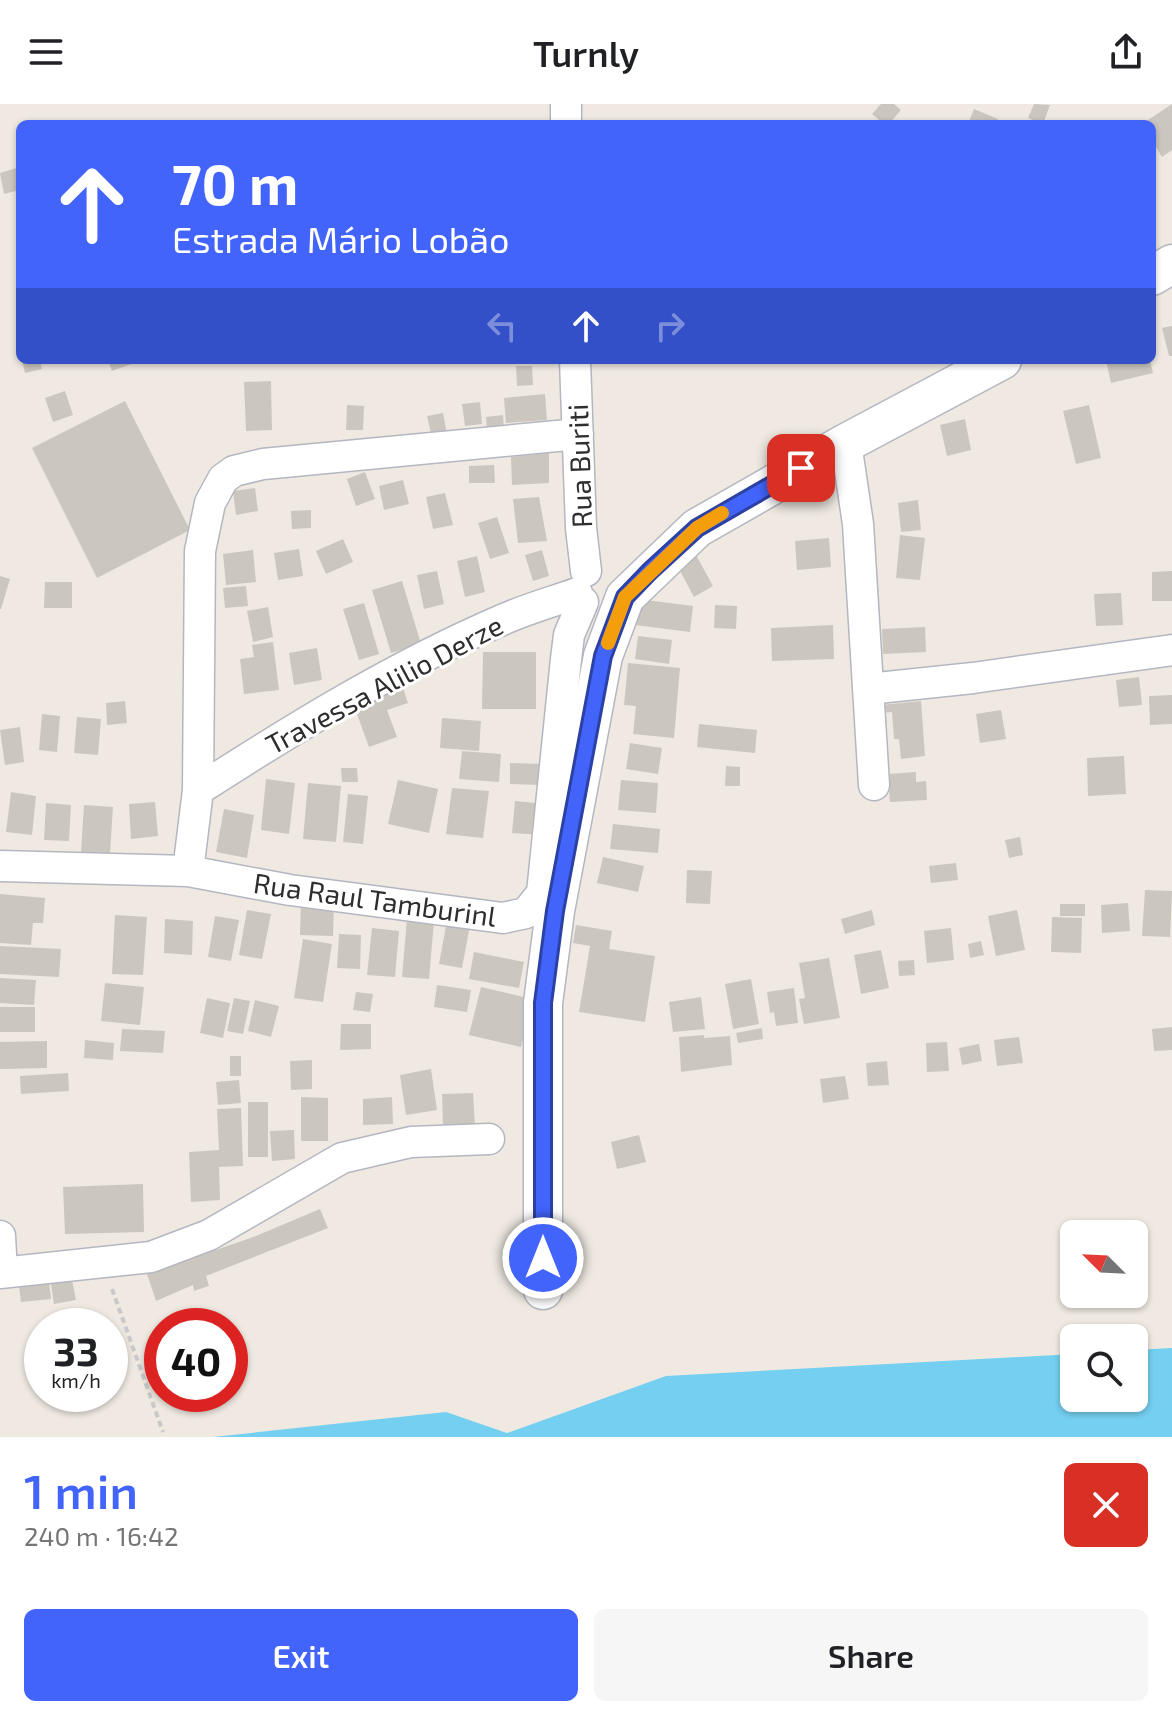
<!DOCTYPE html>
<meta charset="utf-8">
<style>
:root{--surface:#fff;--page:#f6f6f6;--text:#202124;--muted:#757577;--accent:#4264fb}
body{margin:0;font-family:"Exo 2",sans-serif;background:var(--page);color:var(--text);height:100vh;display:flex;flex-direction:column;font-size:30px;white-space:nowrap}
*{box-sizing:border-box;margin:0}
p{font-size:26px;color:var(--muted)}
.icon{flex:none;width:44px;height:44px;fill:none;stroke:currentColor;stroke-width:2;stroke-linecap:round;stroke-linejoin:round}
.map{position:relative;height:1333px;overflow:hidden}
.details{display:flex;flex-direction:column;background:var(--surface);flex:1}
.details>*{flex:none}
.top-card{position:absolute;left:16px;top:16px;width:1140px;height:244px;border-radius:12px;box-shadow:0 2px 6px #0004;background:#4264fb;color:#fff;overflow:hidden}
.needle{width:52px;rotate:294deg}
.fabs{position:absolute;left:1060px;top:1116px;display:grid;gap:16px}
.fabs a{display:grid;place-items:center;width:88px;height:88px;border-radius:12px;background:var(--surface);box-shadow:0 2px 6px #0004;font-size:40px}
.speed{position:absolute;left:24px;top:1204px;display:flex;gap:16px;font-size:40px;font-weight:700;text-align:center}
.speed>*{display:grid;place-content:center;width:104px;height:104px;border-radius:50%;background:var(--surface);box-shadow:0 2px 6px #0004;line-height:1}
.speed small{font-size:20px;font-weight:400}
.speed .limit{border:12px solid #d22;background:#fff;color:#111}
.pin{position:absolute;display:grid;place-items:center;width:68px;height:68px;color:#fff;margin:-34px;border-radius:16px;box-shadow:0 4px 12px #0006}
.me{position:absolute;width:88px;margin:-44px;rotate:0deg;stroke-linejoin:round;filter:drop-shadow(0 0 6px #0008)}
.turn{display:flex;align-items:center;gap:28px;height:168px;padding:0 24px;font-size:36px}
.turn .icon{width:104px;height:104px;stroke-width:2.5}
.turn b{display:block;font-size:56px;line-height:68px}
.lanes{display:flex;align-items:center;height:76px;padding:0 24px;background:#0003;justify-content:center;gap:40px;direction:ltr}
.lanes .off{opacity:.35}
.round{display:grid;place-items:center;flex:none;width:84px;height:84px;border-radius:12px;background:var(--page)}
.overview{display:flex;align-items:center;justify-content:space-between;height:136px;padding:0 24px}
h1{font-size:48px;font-weight:600;line-height:60px;color:var(--accent)}
.primary-button{display:flex;gap:16px;margin-top:auto;padding:16px 24px}
.primary-button a{flex:1;height:92px;border-radius:12px;background:var(--accent);color:#fff;font-size:32px;font-weight:600;line-height:92px;text-align:center}
.primary-button a+a{background:var(--page);color:var(--text)}
header{display:flex;justify-content:space-between;align-items:center;height:104px;padding:0 24px;background:var(--surface);font-size:36px;font-weight:600}
.map>svg:first-child{display:block}
.water{fill:#75cff0}
.building{fill:#cbc7bf}
.lines{fill:none;stroke-linecap:round;stroke-linejoin:round}
.minor-casing{stroke:#b4b7c1;stroke-width:33}
.tertiary-casing{stroke:#b4b7c1;stroke-width:41}
.path{stroke:#c9c9c9;stroke-width:4;stroke-dasharray:6 4;stroke-linecap:butt}
.minor{stroke:#fff;stroke-width:30}
.tertiary{stroke:#fff;stroke-width:38}
.route-casing{stroke:#2b41a3;stroke-width:20}
.route{stroke:#4264fb;stroke-width:14}
.slow{stroke:#f59e0b;stroke-width:14}
.labels{text-anchor:middle;dominant-baseline:central;stroke-width:6;stroke-linejoin:round;paint-order:stroke}
.street-label{font-size:28px;fill:#2e2e2e;stroke:#fff}
</style>
<header><svg class="icon" aria-label="menu" viewBox="0 0 24 24"><path d="M4 6h16M4 12h16M4 18h16"/></svg>Turnly<svg class="icon" aria-label="share" viewBox="0 0 24 24"><path d="M12 15V3M7 8l5-5 5 5M5 13v7h14v-7"/></svg></header>
<div class="map">
<svg width="1172" height="1333" viewBox="0 0 1172 1333">
<rect width="100%" height="100%" fill="#efe9e1"/>
<path class="water" d="M1172,1244v89h-959l233,-25 61,21 159,-57 408,-22v44h60v-48z"/>
<path class="building" d="M881,0h13l7,6 -12,14h-5l-12,-10z
M1034,0l16,1 -7,19 -15,-6z
M1172,0v46l-10,7 -10,-17v-16h-10z
M974,5l24,10 -2,5h-28z
M20,63v23l-16,4 -4,-21z
M1172,222v30h-3l-7,-28z
M22,256h18l2,9 -17,4z
M108,256h25l1,3 -22,8z
M1106,256h44l3,13 -42,10z
M516,262h16l1,19 -16,1z
M271,277l1,49 -26,1 -2,-49z
M65,287l8,24 -20,7 -8,-24z
M545,290l2,26 -41,3 -2,-25z
M125,297l65,129 -93,48 -65,-130z
M480,298l2,22 -17,2 -3,-22z
M347,301l17,1 -1,24h-17z
M1089,301l12,53 -25,6 -13,-53z
M443,309l5,26 -15,3 -6,-26z
M503,311l1,15 -17,1 -1,-14z
M965,315l6,31 -24,6 -7,-31z
M549,349v30l-37,2 -1,-28z
M494,361l1,18h-26v-17z
M365,368l10,27 -19,7 -9,-27z
M403,376l6,24 -25,6 -5,-24z
M255,384l3,23 -22,4 -3,-24z
M445,389l8,32 -20,4 -7,-32z
M539,393l8,44 -29,2 -5,-44z
M918,396l3,30 -20,2 -3,-29z
M311,406v18l-19,1 -1,-18z
M497,413l12,36 -19,6 -12,-36z
M900,431l25,3 -5,42 -24,-2z
M829,434l2,29 -34,3 -2,-29z
M343,435l10,23 -27,12 -10,-23z
M299,445l4,27 -25,4 -4,-27z
M253,446l3,32 -30,3 -3,-31z
M542,446l7,26 -16,5 -8,-26z
M696,451l17,31 -19,11 -17,-32z
M477,452l8,36 -20,5 -8,-36z
M437,467l7,33 -20,5 -7,-34z
M1172,467v30h-20v-29z
M0,472l10,3 -9,30h-1z
M402,477l19,63 -30,9 -19,-63z
M45,478h27v26h-28z
M246,482l2,20 -23,2 -2,-20z
M1121,489l2,32 -27,1 -2,-32z
M638,495l55,7 -3,26 -55,-7z
M364,499l15,51 -20,6 -16,-51z
M715,501l22,1 -1,23 -22,-1z
M268,503l5,30 -20,5 -6,-31z
M833,521l1,34 -62,2 -1,-33z
M925,523l1,25 -43,2 -1,-25z
M638,532l34,4 -3,24 -34,-5z
M273,538l6,48 -35,4 -4,-35 14,-2 -2,-12z
M317,544l5,32 -28,5 -5,-32z
M483,548h53v57h-54z
M628,559l52,5 -6,70 -41,-4 3,-28 -12,-1z
M1139,573l3,28 -23,2 -3,-27z
M403,584l5,15 -21,7 10,27 -28,10 -15,-41z
M1172,591v29l-22,1 -1,-29z
M125,597l2,22 -20,2 -1,-22z
M921,597l4,55 -24,3 -2,-20h-5l-2,-27 -11,1v-8z
M1001,606l5,29 -26,4 -4,-29z
M42,610l18,2 -3,36 -18,-2z
M77,613l24,2 -3,36 -24,-2z
M442,614l39,3 -2,30 -39,-3z
M699,620l58,6 -2,23 -58,-6z
M20,623l4,35 -19,3 -5,-35z
M630,639l32,5 -4,26 -32,-5z
M462,647l39,3 -2,28 -40,-3z
M1124,652l2,38 -38,2 -1,-38z
M510,659l34,1 -1,21 -33,-1z
M726,662l14,1v19h-15z
M341,664h16l1,14h-16z
M916,668v10l10,-1 1,19 -37,2 -2,-28z
M266,675l29,4 -6,51 -28,-4z
M398,676l40,9 -9,44 -41,-9z
M621,676l37,3 -2,30 -38,-3z
M308,679l33,3 -5,56 -33,-3z
M452,684l37,3 -6,47 -37,-4z
M11,688l25,4 -4,39 -26,-3z
M348,690l20,2 -5,48 -20,-2z
M515,697l31,3 -3,31 -31,-2z
M155,698l3,34 -27,3 -2,-35z
M46,699l25,2 -2,36 -25,-1z
M84,701l29,2 -3,46 -29,-1z
M224,705l30,6 -7,43 -31,-6z
M613,720l47,5 -2,24 -48,-4z
M1020,733l3,18 -14,3 -4,-18z
M603,753l41,9 -6,26 -41,-9z
M956,759l2,17 -27,3 -2,-17z
M687,766l25,1 -2,33 -24,-1z
M1145,786l27,1 -2,46 -28,-1z
M0,790l45,4 -2,25h-10l-2,22 -31,-2z
M301,799h33l-1,33 -33,-1z
M1128,799l2,28 -28,2 -1,-28z
M1060,800h25v12h-25z
M247,806l24,4 -9,45 -23,-4z
M872,806l3,15 -30,9 -4,-15z
M1017,806l8,40 -29,6 -8,-40z
M115,811l32,2 -4,58 -31,-1z
M448,811l23,5 -9,48 -23,-4z
M215,812l24,4 -8,41 -23,-4z
M1052,813l30,1 -1,35 -30,-1z
M165,815l28,2 -1,34 -28,-2z
M407,815l27,2 -5,58 -27,-2z
M576,821l36,6 -3,18 46,7 -10,66 -66,-10 11,-66 -17,-3z
M372,824l27,3 -4,46 -28,-2z
M951,824l3,32 -27,3 -3,-32z
M339,830l22,1 -1,34 -23,-1z
M303,835l29,5 -9,58 -29,-4z
M981,837l3,14 -14,3 -2,-14z
M0,842l61,3 -2,28 -59,-3z
M881,846l8,38 -28,6 -7,-39z
M474,848l50,10 -5,26 -50,-9z
M829,854l11,60 -36,6 -5,-25 6,-1 -6,-35z
M914,856l1,15 -16,1 -1,-15z
M0,874l36,2 -2,25 -34,-2z
M751,875l8,45 -26,5 -8,-45z
M105,879l39,4 -4,38 -39,-4z
M437,881l34,5 -4,22 -33,-5z
M481,883l51,12 -11,48 -52,-12z
M794,884l4,35 -22,3 -2,-14 -4,1 -3,-21z
M356,888l17,2 -3,18 -17,-2z
M701,893l4,32 -32,3 -4,-30z
M207,894l23,5 -7,35 -23,-5z
M234,894l16,3 -7,33 -16,-3z
M255,896l24,6 -8,31 -23,-6z
M0,903h35v25h-35z
M341,920h30v25l-31,1z
M1172,923v23l-18,1 -2,-22z
M762,924l1,11 -25,4 -2,-10z
M122,925l43,2 -2,22 -43,-2z
M704,931v3l26,-2 2,29 -51,7 -2,-35z
M1019,933l4,26 -26,3 -3,-26z
M85,936l29,3 -1,17 -29,-2z
M47,937v27l-47,1v-27z
M947,938l2,29 -22,1 -1,-29z
M979,940l3,17 -20,4 -3,-17z
M230,952h11v20h-11z
M312,956v29l-21,1 -1,-29z
M887,957l2,24 -21,1 -2,-23z
M431,965l6,41 -31,5 -6,-40z
M68,969l1,18 -48,3 -1,-18z
M845,972l4,23 -26,4 -3,-24z
M239,976l2,23 -23,2 -2,-23z
M473,989l2,34 -32,1 -1,-34z
M301,993l27,1v43h-27z
M392,993l1,27 -30,1v-26z
M248,998h20v55h-20z
M241,1004l2,58 -24,1 1,33 -29,2 -2,-50 30,-2 -2,-41z
M294,1026l1,29 -23,2 -2,-30z
M639,1031l7,27 -29,7 -6,-27z
M143,1080l1,48 -79,2 -2,-47z
M320,1105l8,19 -122,48 3,10 -15,5 -1,-6 -37,16 -9,-27 109,-38z
M72,1176l4,20 -22,4 -3,-20z
M49,1178l2,17 -30,3 -2,-16z"/>
<g class="lines">
<defs>
<path id="minor" d="M566,0v20
M575,256l6,168 5,43
M846,339l12,81 16,261
M868,585l105,-11 199,-28
M198,686c98,-63 197,-124 304,-170 24,-11 50,-18 75,-27
M0,762l188,5 102,19 213,28 23,-5 16,-20 24,-234 3,-24 14,-33
M188,767l10,-81 2,-239 10,-48 13,-24 11,-8 29,-7 315,-30
M0,1132l2,37
M0,1169l151,-16 58,-22 133,-77 69,-16 78,-3"/>
<path id="tertiary" d="M1152,172l20,-12
M543,1186v-287l12,-92 48,-255 22,-59 72,-69 149,-85 156,-83"/>
</defs>
<use href="#minor" class="minor-casing"/>
<use href="#tertiary" class="tertiary-casing"/>
<path class="path" d="M112,1185l51,143"/>
<use href="#minor" class="minor"/>
<use href="#tertiary" class="tertiary"/>
</g>
<g class="lines">
<defs>
<path id="route" d="M543,1154v-255l12,-92 48,-255 22,-59 25,-26 47,-43 104,-60"/>
</defs>
<use href="#route" class="route-casing"/>
<use href="#route" class="route"/>
<path class="slow" d="M608,539l17,-46 72,-69 25,-15"/>
</g>
<g class="labels">
<g class="street-label">
<text transform="translate(579 362) rotate(-92)">Rua Buriti</text>
<text transform="translate(384 580) rotate(-28)">Travessa Alilio Derze</text>
<text transform="translate(375 795) rotate(8)">Rua Raul Tamburinl</text>
</g>
</g>
</svg>
<div class="fabs">
<a><svg class="needle" viewBox="-14 -14 28 28"><path d="M0-13l5 13h-10z" fill="#e53935"/><path d="M0 13l5-13h-10z" fill="#757577"/></svg></a>
<a><svg class="icon" aria-label="search" viewBox="0 0 24 24"><circle cx="10" cy="10" r="6"/><path d="M15 15l6 6"/></svg></a>
</div>
<div class="speed"><div>33<small>km/h</small></div><div class="limit">40</div></div>
<div class="pin" style="left:801px;top:364px;background:#d93025"><svg class="icon" aria-label="arrive" viewBox="0 0 24 24"><path d="M6 21V4h12l-3 4 3 4H6"/></svg></div>
<svg class="me" style="left:543px;top:1154px" viewBox="-20 -20 40 40"><circle r="17" fill="#4264fb" stroke="#fff" stroke-width="3"/><path d="M0-11L8 9 0 5-8 9z" fill="#fff"/></svg>
<div class="top-card">
<div class="turn"><svg class="icon" aria-label="ahead" viewBox="0 0 24 24"><path d="M12 20V5M6 11l6-6 6 6"/></svg><div><b>70 m</b>Estrada Mário Lobão</div></div>
<div class="lanes"><svg class="icon off" aria-label="left" viewBox="0 0 24 24"><path d="M17 20v-9H6M10 6l-5 5 5 5"/></svg><svg class="icon" aria-label="ahead" viewBox="0 0 24 24"><path d="M12 20V5M6 11l6-6 6 6"/></svg><svg class="icon off" aria-label="right" viewBox="0 0 24 24"><path d="M7 20v-9h11M14 6l5 5-5 5"/></svg></div>
</div>
</div>
<section class="details">
<div class="overview"><div><h1>1 min</h1><p>240 m · 16:42</p></div><a class="round" style="background:#d93025;color:#fff"><svg class="icon" aria-label="close" viewBox="0 0 24 24"><path d="M6 6l12 12M18 6L6 18"/></svg></a></div>
<div class="primary-button"><a>Exit</a><a>Share</a></div>
</section>
